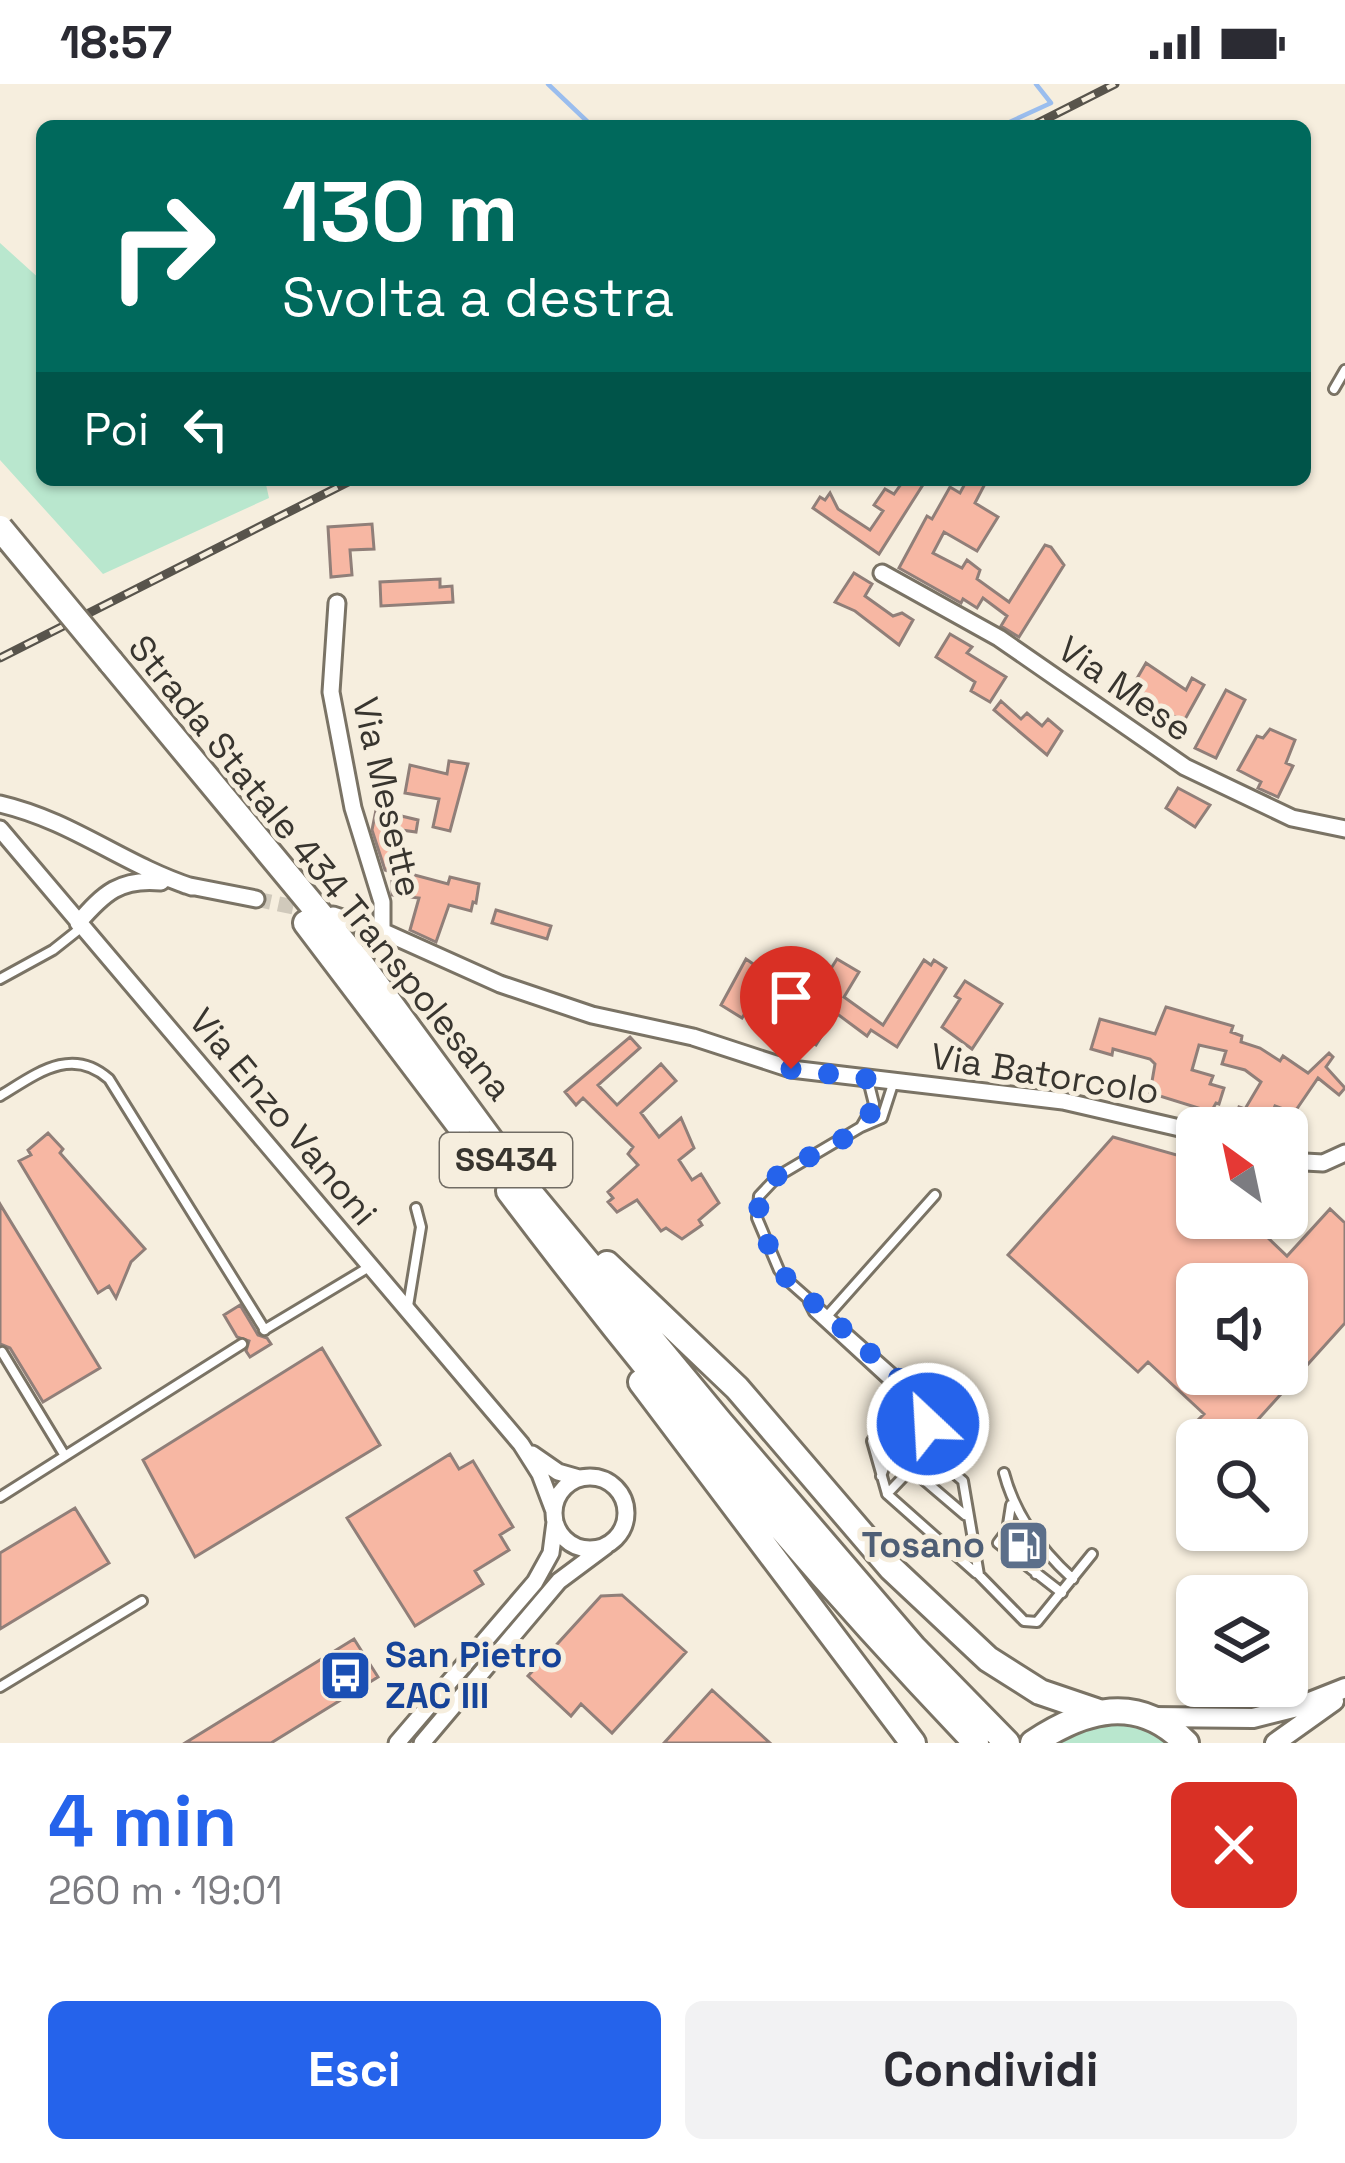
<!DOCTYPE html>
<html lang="it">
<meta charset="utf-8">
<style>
:root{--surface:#fff;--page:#f2f2f3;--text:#2b2b33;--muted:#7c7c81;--accent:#2563eb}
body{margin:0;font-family:"Space Grotesk",sans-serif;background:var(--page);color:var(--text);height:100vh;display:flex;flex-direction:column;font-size:45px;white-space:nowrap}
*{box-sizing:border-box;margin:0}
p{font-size:39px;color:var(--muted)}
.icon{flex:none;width:66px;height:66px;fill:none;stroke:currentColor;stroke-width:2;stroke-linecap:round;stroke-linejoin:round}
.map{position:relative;height:1659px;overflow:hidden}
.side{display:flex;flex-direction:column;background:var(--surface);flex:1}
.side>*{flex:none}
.top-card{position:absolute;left:36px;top:36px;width:1275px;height:366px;border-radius:18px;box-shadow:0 3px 9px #0004;background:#00695c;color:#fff;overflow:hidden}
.needle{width:78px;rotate:327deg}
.controls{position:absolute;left:1176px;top:1023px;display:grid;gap:24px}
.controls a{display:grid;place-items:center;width:132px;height:132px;border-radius:18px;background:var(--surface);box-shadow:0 3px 9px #0004;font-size:60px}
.pin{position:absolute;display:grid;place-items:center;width:102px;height:102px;color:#fff;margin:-123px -51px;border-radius:50% 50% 50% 0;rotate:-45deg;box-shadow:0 0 12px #0007}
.pin .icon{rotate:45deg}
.me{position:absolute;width:132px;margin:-66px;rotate:335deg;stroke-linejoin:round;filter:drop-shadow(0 0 9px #0008)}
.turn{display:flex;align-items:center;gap:42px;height:252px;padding:0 48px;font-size:54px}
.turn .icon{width:156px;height:156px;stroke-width:2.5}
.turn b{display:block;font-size:84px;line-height:102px}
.then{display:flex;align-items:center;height:114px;padding:0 48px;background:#0003;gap:24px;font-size:45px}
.round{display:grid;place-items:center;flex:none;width:126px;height:126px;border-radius:18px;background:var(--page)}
.overview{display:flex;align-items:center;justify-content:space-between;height:204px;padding:0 48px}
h1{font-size:72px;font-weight:700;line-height:90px;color:var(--accent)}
.cta{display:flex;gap:24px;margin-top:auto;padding:24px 48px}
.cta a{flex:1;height:138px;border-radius:18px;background:var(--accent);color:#fff;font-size:48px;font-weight:700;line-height:138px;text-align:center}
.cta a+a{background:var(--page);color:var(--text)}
.status{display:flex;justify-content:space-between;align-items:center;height:84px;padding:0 60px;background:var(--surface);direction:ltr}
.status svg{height:33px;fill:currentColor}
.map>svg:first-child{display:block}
.green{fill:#b9e7ce}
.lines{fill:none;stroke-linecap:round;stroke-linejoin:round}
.stream{stroke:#9abdee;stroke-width:4.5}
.building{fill:#f7b7a3;stroke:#907f79;stroke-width:3;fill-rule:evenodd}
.minor-tunnel{stroke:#d0c9bb;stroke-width:15;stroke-dasharray:15 8;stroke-linecap:butt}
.service-casing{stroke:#7a7365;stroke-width:14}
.minor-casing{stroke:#7a7365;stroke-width:21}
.tertiary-casing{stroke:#7a7365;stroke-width:24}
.primary-casing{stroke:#7a7365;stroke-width:30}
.trunk-casing{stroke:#7a7365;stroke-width:30}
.service{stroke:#fff;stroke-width:8}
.minor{stroke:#fff;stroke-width:15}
.tertiary{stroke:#fff;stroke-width:18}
.primary{stroke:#fff;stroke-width:24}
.trunk{stroke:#fff;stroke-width:24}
.rail-casing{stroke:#58544c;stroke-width:9}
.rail{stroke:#f6eede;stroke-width:4.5;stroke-dasharray:14;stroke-linecap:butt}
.trunk-bridge-casing{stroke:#7a7365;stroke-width:30;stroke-linecap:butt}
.trunk-bridge{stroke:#fff;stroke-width:24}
.route{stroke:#2563eb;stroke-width:21;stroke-dasharray:0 37.8}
.labels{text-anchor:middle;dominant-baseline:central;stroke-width:10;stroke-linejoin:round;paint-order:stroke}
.shield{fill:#f6eede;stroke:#716c64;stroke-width:3}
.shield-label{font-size:33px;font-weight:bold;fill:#38352f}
.street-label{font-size:36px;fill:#38352f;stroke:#f6eede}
.service-label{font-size:36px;font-weight:bold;fill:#4e5e75;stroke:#f6eede;text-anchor:end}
.transit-label{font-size:36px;font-weight:bold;fill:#164399;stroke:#f6eede;text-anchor:start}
</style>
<div class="status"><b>18:57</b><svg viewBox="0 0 49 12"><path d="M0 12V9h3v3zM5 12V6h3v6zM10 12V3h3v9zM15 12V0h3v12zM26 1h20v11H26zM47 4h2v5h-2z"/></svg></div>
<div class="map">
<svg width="1345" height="1659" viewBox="0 0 1345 1659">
<rect width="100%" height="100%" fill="#f6eede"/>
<path class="green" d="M0,159l42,38v199h223l4,18 -166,76 -103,-114z
M1106,1636l42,9 23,14h-121z"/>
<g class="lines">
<path class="stream" d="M548,0l44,42
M1001,42l50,-23 -15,-19"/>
</g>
<path class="building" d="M904,396h22l-47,74 -66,-46 7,-11 5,3 5,-7 8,16 32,21 13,-19 -9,-6 11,-16 9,5z
M967,396h20l-12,23 23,14 -21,34 -33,-19 -11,21 29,15 5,-8 13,10 -3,9 32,23 36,-57 6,2 13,18 -45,72 -18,-11 6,-10 -24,-18 -6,10 -14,-9 -2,4 -62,-35 28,-52 5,3 18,-32 10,6z
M372,440l2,25 -24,1 2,25 -21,2 -3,-50z
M854,489l18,11 -7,12 28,20 9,-3 11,7 -14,25 -44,-34 -20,-9z
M440,495v8l12,-1 1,16 -72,4 -1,-24z
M950,550l22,13 -5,6 39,24 -16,25 -19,-11 4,-9 -39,-25z
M1146,579l40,27 6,-12 12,7 -20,36 -42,-20 4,-6 -14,-8z
M1226,606l19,10 -29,58 -21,-10z
M1001,617l20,18 6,-6 15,13 6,-7 14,12 -15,24 -53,-45z
M1270,645l25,11 -9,23 7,3 -15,31 -20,-9 3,-6 -23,-12 19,-34 6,2z
M449,677l19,3 -18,67 -17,-4 6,-28 -34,-6 5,-28 37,9z
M1178,704l32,17 -15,22 -29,-19z
M376,726l42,10 -2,12 -15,-2 -10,42 -6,-2 -13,-40z
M392,785l56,15 2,-7 29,7 -3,19 -3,-1 -2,9 -22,-6 -13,37 -26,-12 9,-32 -27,-3z
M496,826l55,16 -4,13 -55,-16z
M746,875l13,9 -13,22 10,6 -14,22 -21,-13z
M837,875l22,13 -15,25 39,28 41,-65 7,5 3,-5 12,8 -49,79 -26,-17 -4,6 -31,-23 -20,32 -21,-13 7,-12 -20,-12 24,-40 19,10z
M965,897l37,23 -30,45 -30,-22 18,-28 -5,-3z
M1166,923l67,19 -2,6 11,4 -1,6 19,6 20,13 3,-5 25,17 21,-20 4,4 -7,10 19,21 -6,7 -21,-17 -24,35 -19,-7 -9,22 -31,-10 4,-11 6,2 16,-27 -16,-12 -23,-6 4,-13 -27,-6 -7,25 21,6 -3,8 14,4 -5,16 -3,-1 -5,9 -61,-19 5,-29 -5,-5 -37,-10 -1,6 -21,-6 9,-30 55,15z
M630,953l10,11 -42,37 19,20 44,-41 15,17 -35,32 18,24 22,-19 13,30 -15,12 13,20 9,-6 18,29 -20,17 3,5 -20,14 -16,-11 -5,3 -24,-31 -20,12 -9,-10 5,-4 -5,-6 30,-27 -10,-11 5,-7 -50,-49 -7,7 -11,-13z
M48,1049l15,16 -3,4 85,96 -14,13 -15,36 -7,-12 -11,7 -79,-132 12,-6 -3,-5z
M1113,1053l71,20 13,12v49h50l40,38 43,-47 15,14v100l-91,101 11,10 -6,6h-39l-22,-20 6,-6 -56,-52 -10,10 -130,-117zM1197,1200h90v90h-90z
M0,1120l100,164 -57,34 -33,-54 -10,-4z
M240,1221l18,30 9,3 4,6 -21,13 -4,-6 3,-10 -12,-4 -13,-22z
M322,1264l58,97 -185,112 -52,-97z
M450,1370l9,15 14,-8 40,66 -13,8 9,15 -34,21 8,13 -68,42 -68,-108z
M75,1424l34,55 -109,66v-76z
M622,1511l64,57 -74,81 -31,-29 -10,12 -43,-40 73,-80z
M354,1555l24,38 -107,66h-86z
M712,1606l58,53h-106z"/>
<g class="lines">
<path class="minor-tunnel" d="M256,815l61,13"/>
<defs>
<path id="service" d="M1334,305l11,-19
M0,895l53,-29 29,-23
M868,996l6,24 -13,23 21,-9 12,-37
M0,1012c35,-21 71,-51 109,-17l156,251
M861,1043l-83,49 -19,20 -2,22 22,52 8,10 155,137 -14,7v27l35,30 16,94 45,46 13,1 55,-68
M809,1218l5,10 87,80 -1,11 -28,38 15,53
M408,1222l13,-79 -5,-19
M829,1230l106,-119
M264,1246l105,-63
M2,1268l63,104
M928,1367l-41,43 89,79
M911,1385l54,46
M1004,1389c11,42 37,77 69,106
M881,1392l3,-8 42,-43
M0,1413l242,-153
M1011,1421l-4,26 29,29v14
M1007,1447l-9,12 64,50
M0,1603l142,-86"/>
<path id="minor" d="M882,489l117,65 186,129 107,51 53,11
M337,519l-6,89 22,116 29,94v29
M0,720c73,17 122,60 192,83
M0,745l521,615 19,30 14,37
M185,801l71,14
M333,831l49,16 118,53 92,31 101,22 98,32 272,32 134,31
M78,839c26,-30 42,-45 83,-41
M1287,1077l36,2 22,-10
M532,1370l26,18 21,6
M554 1429a36 36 0 1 1 72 0a36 36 0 1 1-72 0Z
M397,1659l138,-161 16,-29 4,-31
M422,1659l137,-162 47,-35"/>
<path id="tertiary" d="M1151,1633l102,1 44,-11 48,-19
M1275,1659l59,-42"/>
<path id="primary" d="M1033,1659c51,-34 105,-50 153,0"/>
<path id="trunk" d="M111,578l251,303 160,218 198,239 194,226 93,95
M306,839l153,202
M509,1107c145,192 301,378 467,552
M607,1180l130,124 154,180 97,91 52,33 56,19
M641,1298l272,361"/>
</defs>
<use href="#service" class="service-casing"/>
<use href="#minor" class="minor-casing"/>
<use href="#tertiary" class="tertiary-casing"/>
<use href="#primary" class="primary-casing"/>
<use href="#trunk" class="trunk-casing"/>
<use href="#service" class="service"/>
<use href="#minor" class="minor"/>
<use href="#tertiary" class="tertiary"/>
<use href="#primary" class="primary"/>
<use href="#trunk" class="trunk"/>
<defs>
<path id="rail" d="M1032,42l83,-42
M0,574l352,-178"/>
</defs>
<use href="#rail" class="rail-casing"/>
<use href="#rail" class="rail"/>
<defs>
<path id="trunk-bridge" d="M0,444l111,134"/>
</defs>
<use href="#trunk-bridge" class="trunk-bridge-casing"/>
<use href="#trunk-bridge" class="trunk-bridge"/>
</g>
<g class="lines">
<path class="route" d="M791,985l77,10 6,26c-21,58 -144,51 -109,132 7,15 12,30 23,43l155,138 -15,6"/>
</g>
<defs>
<symbol id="fuel-square" viewBox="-11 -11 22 22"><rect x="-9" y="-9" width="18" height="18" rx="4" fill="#5c6f8a" stroke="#f6eede"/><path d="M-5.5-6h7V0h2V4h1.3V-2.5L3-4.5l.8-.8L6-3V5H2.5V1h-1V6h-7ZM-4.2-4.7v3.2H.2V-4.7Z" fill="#fff"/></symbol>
<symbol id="bus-square" viewBox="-11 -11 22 22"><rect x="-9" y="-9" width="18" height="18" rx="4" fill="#1a4fb4" stroke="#f6eede"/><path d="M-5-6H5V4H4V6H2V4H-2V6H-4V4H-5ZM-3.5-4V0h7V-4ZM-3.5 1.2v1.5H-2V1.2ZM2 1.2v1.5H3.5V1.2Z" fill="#fff"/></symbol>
</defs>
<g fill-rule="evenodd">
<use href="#fuel-square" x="994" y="1432" width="59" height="59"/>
<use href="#bus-square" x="316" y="1562" width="59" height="59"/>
</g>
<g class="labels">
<rect class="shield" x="440" y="1049" width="132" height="54" rx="9"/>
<g class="shield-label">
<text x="506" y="1076">SS434</text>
</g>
<g class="street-label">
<text transform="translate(1125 605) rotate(35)">Via Mese</text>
<text transform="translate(387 713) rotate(77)">Via Mesette</text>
<text transform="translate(320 784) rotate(51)">Strada Statale 434 Transpolesana</text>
<text transform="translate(1045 990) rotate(9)">Via Batorcolo</text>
<text transform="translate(283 1033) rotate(50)">Via Enzo Vanoni</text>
</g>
<g class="service-label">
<text x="985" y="1461">Tosano</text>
</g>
<g class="transit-label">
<text x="385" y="1571">San Pietro<tspan x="385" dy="41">ZAC III</tspan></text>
</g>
</g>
</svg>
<div class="controls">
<a><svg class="needle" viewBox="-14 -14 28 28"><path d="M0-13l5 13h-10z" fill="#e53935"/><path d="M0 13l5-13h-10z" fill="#7c7c81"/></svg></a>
<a><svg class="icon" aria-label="sound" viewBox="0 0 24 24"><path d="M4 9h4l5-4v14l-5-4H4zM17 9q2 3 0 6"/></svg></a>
<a><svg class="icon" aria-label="search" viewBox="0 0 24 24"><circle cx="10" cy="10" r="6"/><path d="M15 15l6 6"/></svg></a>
<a><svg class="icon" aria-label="layers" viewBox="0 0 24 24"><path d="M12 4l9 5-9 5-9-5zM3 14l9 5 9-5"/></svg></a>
</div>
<div class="pin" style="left:791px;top:985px;background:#d93025"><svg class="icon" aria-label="arrive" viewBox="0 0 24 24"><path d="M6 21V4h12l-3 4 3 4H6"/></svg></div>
<svg class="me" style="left:928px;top:1340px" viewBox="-20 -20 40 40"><circle r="17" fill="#2563eb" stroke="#fff" stroke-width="3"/><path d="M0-11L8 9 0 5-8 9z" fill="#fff"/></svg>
<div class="top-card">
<div class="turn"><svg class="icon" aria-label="right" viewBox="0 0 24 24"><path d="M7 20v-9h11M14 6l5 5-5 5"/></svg><div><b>130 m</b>Svolta a destra</div></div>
<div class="then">Poi<svg class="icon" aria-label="left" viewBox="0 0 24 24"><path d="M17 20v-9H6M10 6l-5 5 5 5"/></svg></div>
</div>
</div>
<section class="side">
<div class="overview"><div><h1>4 min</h1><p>260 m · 19:01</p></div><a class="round" style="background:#d93025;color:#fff"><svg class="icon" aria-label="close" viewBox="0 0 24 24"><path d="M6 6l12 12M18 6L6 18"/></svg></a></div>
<div class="cta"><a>Esci</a><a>Condividi</a></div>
</section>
